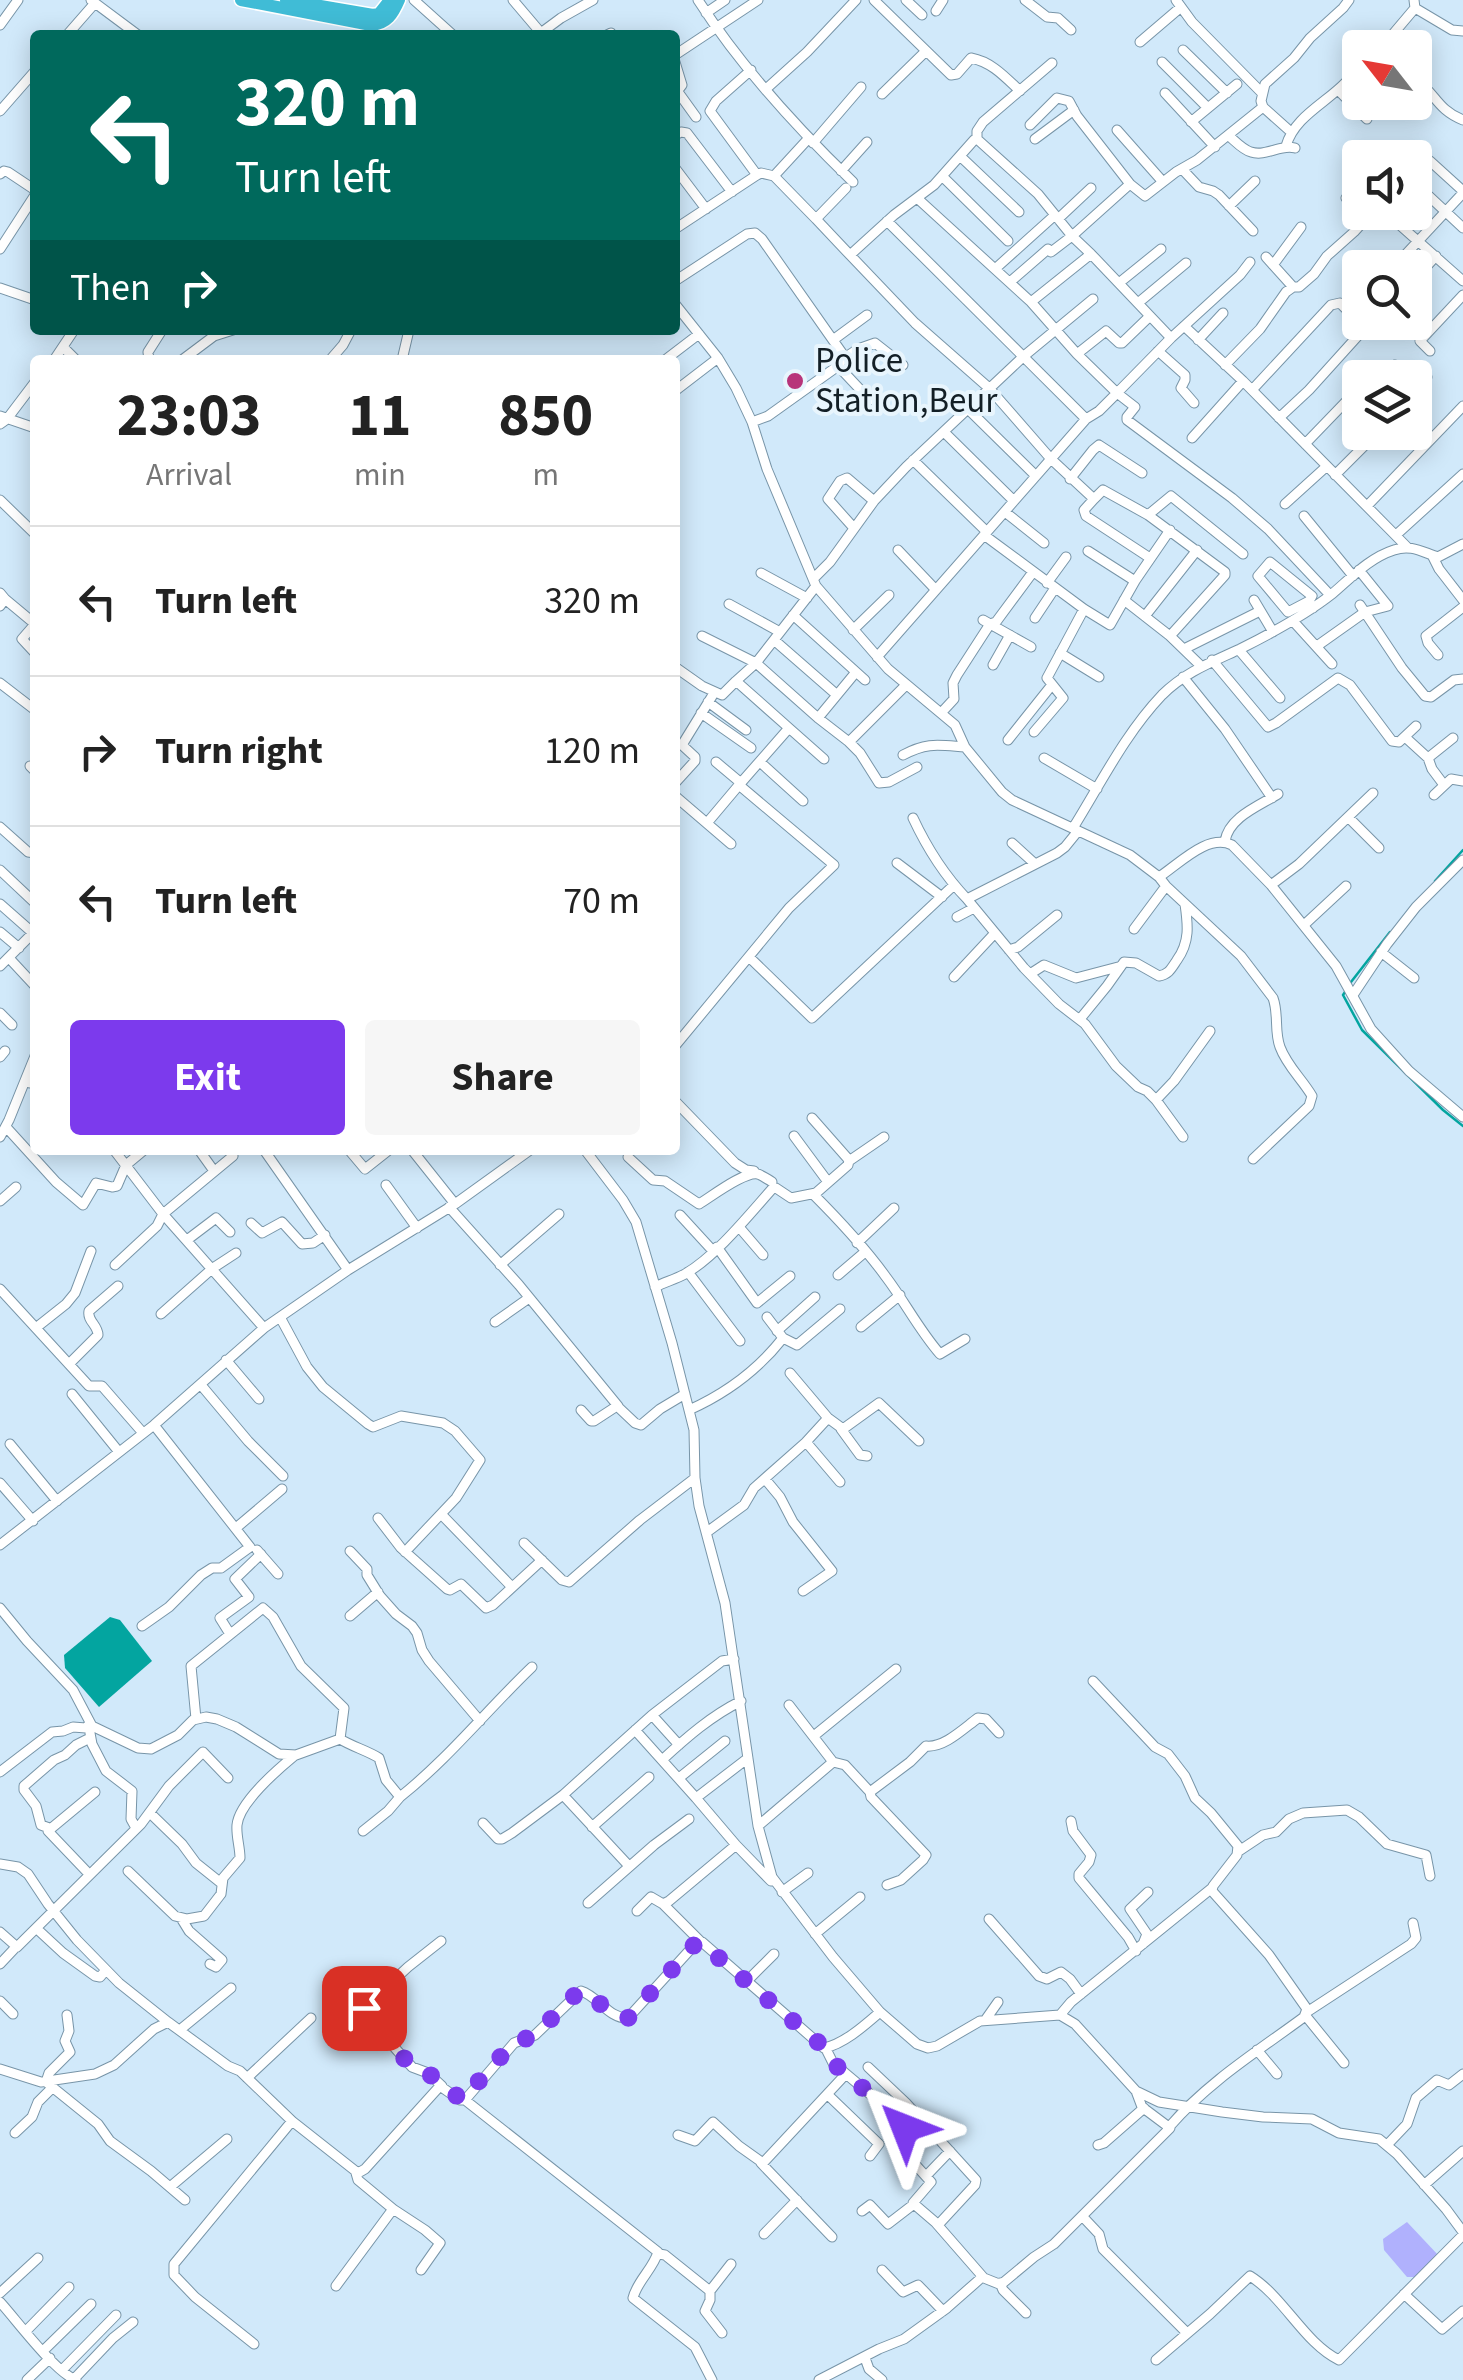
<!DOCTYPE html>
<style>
:root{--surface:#fff;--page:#f6f6f6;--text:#222;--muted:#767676;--line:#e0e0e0;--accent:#7c3aed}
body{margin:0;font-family:"Source Sans 3",sans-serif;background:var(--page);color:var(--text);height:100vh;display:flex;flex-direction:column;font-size:38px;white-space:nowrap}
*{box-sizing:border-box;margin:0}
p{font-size:32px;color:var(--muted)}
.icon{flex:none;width:55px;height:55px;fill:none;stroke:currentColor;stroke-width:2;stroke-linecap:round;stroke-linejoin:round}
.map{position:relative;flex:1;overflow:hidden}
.details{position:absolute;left:30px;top:355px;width:650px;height:800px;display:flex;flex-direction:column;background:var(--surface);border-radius:10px;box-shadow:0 5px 25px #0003}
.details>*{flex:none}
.guide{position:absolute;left:30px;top:30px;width:650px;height:305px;border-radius:10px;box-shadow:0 5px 25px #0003;background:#00695c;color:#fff;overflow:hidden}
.needle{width:65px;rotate:301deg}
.fabs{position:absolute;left:1342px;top:30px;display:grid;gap:20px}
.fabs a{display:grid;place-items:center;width:90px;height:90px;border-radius:10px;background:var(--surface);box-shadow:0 5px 25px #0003;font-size:50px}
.pin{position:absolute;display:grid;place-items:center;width:85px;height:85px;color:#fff;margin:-42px;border-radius:20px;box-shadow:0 5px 15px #0006}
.me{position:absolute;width:110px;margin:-55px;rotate:315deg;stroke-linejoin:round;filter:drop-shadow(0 0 8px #0008)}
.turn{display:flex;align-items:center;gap:35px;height:210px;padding:0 40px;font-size:45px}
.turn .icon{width:130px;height:130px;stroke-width:2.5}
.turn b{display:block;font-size:70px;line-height:85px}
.then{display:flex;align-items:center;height:95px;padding:0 40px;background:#0003;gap:20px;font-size:38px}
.eta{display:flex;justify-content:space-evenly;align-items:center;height:170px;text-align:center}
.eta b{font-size:60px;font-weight:700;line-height:70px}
.button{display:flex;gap:20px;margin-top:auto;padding:20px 40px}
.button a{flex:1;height:115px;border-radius:10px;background:var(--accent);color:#fff;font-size:40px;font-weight:700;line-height:115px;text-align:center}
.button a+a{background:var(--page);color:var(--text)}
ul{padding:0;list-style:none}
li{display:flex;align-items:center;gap:30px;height:150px;padding:0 40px;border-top:2px solid var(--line)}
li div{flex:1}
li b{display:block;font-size:38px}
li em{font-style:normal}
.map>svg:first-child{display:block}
.green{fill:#b0b1fd}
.water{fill:#03a5a0}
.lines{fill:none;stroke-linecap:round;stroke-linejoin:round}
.stream{stroke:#03a5a0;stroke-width:2.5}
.minor-casing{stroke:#7895a8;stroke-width:11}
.highway-casing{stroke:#fff;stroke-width:15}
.minor{stroke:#fff;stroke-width:9}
.highway{stroke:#40bcd6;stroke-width:12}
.route{stroke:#7c3aed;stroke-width:18;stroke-dasharray:0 32.4}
.poi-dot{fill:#b8347a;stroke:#e8f5fd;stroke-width:4}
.labels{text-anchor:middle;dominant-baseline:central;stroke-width:8;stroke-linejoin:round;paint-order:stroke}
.poi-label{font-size:35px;fill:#131f26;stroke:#e8f5fd;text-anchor:start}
</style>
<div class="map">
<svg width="1463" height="2380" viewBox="0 0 1463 2380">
<rect width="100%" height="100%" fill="#d1e9fa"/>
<path class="green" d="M1407,2222l32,34 -21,21h-11l-23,-27 -1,-11z"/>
<path class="water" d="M110,1617l10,3 32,41 -53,46 -34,-39 -1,-13z"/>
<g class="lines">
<path class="stream" d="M1435,881l28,-31
M1351,982l39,-50
M1345,992l-2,3 19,35 81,80 20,16"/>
<defs>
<path id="minor" d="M91,0l47,35
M414,0l39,35
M513,0l28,33
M698,0c43,67 97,126 155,182
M874,0l77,75 6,-1 14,-16c21,4 34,19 49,33
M906,0l16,15
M1025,0l22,17 11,1 13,12
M1176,0l16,22 70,71
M1415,8l37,22 11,1
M936,11l7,-11
M706,13l19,-13
M0,25l18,-25
M67,35l28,-32
M538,35l23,-17 32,-18
M607,35l4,-2
M1140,42l41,-35
M1396,48l-3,-14 22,-26 -1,-8
M1183,50l44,43
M675,55l83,-55
M675,62l7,23 -7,9
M1162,62l46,46
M751,70l-35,31 -6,10 47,64
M1415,79c21,14 21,30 48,41
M766,89l41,-37 49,-52
M1338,90l29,29
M678,92l18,25
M1165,93l50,54
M882,94l43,-42
M0,111l35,-40
M1191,122l46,-38
M1030,125l27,-27 12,3 8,15 53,68
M1117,130l46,52
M1291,132l-28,-25 -2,-6 4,-17 29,-26 16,-20 33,-30 6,-8
M675,135l6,-3 6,1 45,59
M1229,136c6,5 14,14 22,16 15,5 29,-8 44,-4
M808,139l-34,37 42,43
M977,139v-8l6,-9 69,-59
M1035,139l39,-29
M813,143l48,-56
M1286,146c8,-29 40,-43 60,-64
M960,156l59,56
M1430,161l33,30
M675,168l31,41
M1182,169l17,18 14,4 6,4 34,36
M841,171l26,-29
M0,174l4,-3 4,1 27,18
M942,176l66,65
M1415,183l48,45
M846,188l-30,31 34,36 44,-40 40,-30 40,-45 3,-1 61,55 34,42 -21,16
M917,198l114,104
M1346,198l14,-6
M1229,206l26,-25
M1385,212l78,69
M1058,219l33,-31
M887,221l199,198
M675,229l82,-54 4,-2 13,3
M0,249l35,-54
M1091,254l-19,-18 58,-52 15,12 31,-24 21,-12 66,-53
M850,255l65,68 74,65 62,71 43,40 9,-9 45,25 77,57v3l-55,61
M1266,257l27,30
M1273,265l28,-38
M1393,268l70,-75
M995,269l60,-54
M1415,279l21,-23
M675,281l72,-47 8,-1 7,6 80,114 1,6 -5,7 -70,50 -16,6
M1010,282l38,-33
M1119,283l42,-34
M0,288l35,12
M1138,303l48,-40
M675,304l43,54 18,30 16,34 15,47 49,117 -60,77 -20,18 53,47 -50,57 95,80 -45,43 -114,138
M1184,326l59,55 164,166
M1171,338l-54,55 -40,-39 -46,-52 60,-48 80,84 69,-63 10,-13
M833,340l34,-25
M1198,340l25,-27
M64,348l12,12
M1158,351l27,24v5l-4,8 13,15
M1430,351l-10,-10 43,-46
M1077,354l29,-23 13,12h3l28,-27
M843,359l15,-10 17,-6 28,22
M54,360l20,-30
M149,360l-1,-8 14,-22
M182,360l32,-24 19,-6
M330,360l13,-15 8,-15
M402,360l7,-30
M665,360l34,-26
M1225,365l35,-36 26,-37 7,-5h6l15,-13 13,-18 27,-24 10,-11
M838,366l32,34
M1386,378l9,-13 10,6
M1252,390l79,-85 9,-2 11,11
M1415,390l12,-13
M675,391l43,-33
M968,409l68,67
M0,416l35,12
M1279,418l30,-28 56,-62 -14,-14 9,-9
M0,424l7,-5 28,-37
M944,432l70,69
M1192,438l51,-57
M1305,444l55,-57
M913,460l74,72
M1335,475l43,-43
M1070,479l23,-29 6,-5 43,28
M1094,499l-10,11 2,6 64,42
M0,500l35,34
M1285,504l42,-38
M1367,506l96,-100
M1005,512l39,31
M1148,515l23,-19 72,58
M1304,516l49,60
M853,527l-25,-28 12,-18 7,-3 27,23
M984,535l100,74 26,16 25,-44 35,-51
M1396,535l67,-61
M898,550l38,40
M1088,551l47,30
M1432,555l7,14 24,31
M761,573l46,25
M813,579l17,-17 44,-61 32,-34 118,-111 69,-57
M1047,583l19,-26
M816,586l72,83 67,56 10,22 37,45 10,8 118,55 29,22c20,-13 49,-44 73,-32l39,40 65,81 35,63 38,42 54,46
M0,593l5,6 -5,7
M5,599l30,25
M1124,600l46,36 31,30
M1254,600l19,32
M1309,601l3,-5 -42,-34 -12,14 30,36 21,-11 4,7
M729,604l51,28
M1360,605l42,63 23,28 6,1 23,-17 9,-1
M793,615l72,65
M1145,616l52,-66
M1035,618l20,-30
M983,620l48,27
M1293,621l39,43
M35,624l-13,15 13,14
M853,630l36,-35
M702,636l54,27 62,55 31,24 57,-57
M774,640l63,55
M1317,646l48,-34 23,-6 -29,-36
M1184,649l76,-38
M1239,650l41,48
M1060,653l39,24
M1438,655l-10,-12 -2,-7 37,-29
M877,657l209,-238 13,-8 18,-18 18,14 -8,10v3l105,78 36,31 62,66
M1212,660l56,67 8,-4 62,-45 12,7 42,56 7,1 17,-16
M993,665l17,-30
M675,667l27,19 20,9 14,-14
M1183,677l42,52 47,69
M0,683l35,27
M708,702l38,28
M942,712l12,-13 -1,-16 4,-8 33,-51 6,-2 37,-50
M701,713l50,35
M818,718l38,-46
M789,728l35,31
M1034,732l29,-34 -16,-20 37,-69
M1405,737l23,21 25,-20
M1008,740l43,-54
M849,742l11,11 19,30 10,-1 28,-15
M903,755c24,-13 35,-10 62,-8
M1044,758l53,31
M1428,758l4,11 12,16
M716,762l25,21
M760,762l43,39
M30,766l5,5
M675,783l20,-22v-4l-13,-12 32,-52
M1434,795l17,-16 12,2
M675,796l56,48
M1348,817l31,31
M913,818c14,30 31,57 54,81l90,-46 8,-6 13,-16
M707,823l32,-38
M0,827l28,25 7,1
M1073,828c28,-45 52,-94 89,-133 23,-23 50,-33 78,-46 32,-16 64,-33 92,-55 19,-16 37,-36 62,-44 17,-6 28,2 44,7l25,-13
M1225,841c4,-24 34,-35 53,-47
M1012,843l22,20
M897,863l45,34
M0,870l35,33
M1159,877l7,9 75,70 32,42c6,16 1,33 7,49 7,19 22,32 32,49l-3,10 -56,53
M1271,885l28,-21 74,-71
M967,899l57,69 35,36 26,20 31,42 22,21 9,4 9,9 27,37
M0,904l33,29
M957,917l17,-9
M1304,925l42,-39
M1134,929l32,-43
M0,932l19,16
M1009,950l9,-3 39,-32
M1381,952l33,26
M749,957l63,61 142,-133
M9,958l26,28
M0,966l35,-35
M1030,974l14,-9 32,13 42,-11
M954,977l41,-44
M1353,995l34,-51 29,-37 47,-47
M0,1013l12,12
M1080,1019l27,-33 17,-24 12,1 23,13c10,-2 12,-7 18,-16 13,-18 11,-35 8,-56
M0,1057l5,-6
M30,1083h5
M1156,1100l18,-19 36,-50
M675,1101l60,62 11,7 8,1
M6,1127l50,55 27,23 13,-22 16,4 5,-1 9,-21 18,-15
M794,1136l34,46
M0,1137l9,-17 26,-64
M114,1150l49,64 101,114
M199,1150l15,21
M264,1150l84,120
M349,1150l16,19 24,-19
M412,1150l43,54
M585,1150l38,50 13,22 36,121 22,87 1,48 4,28 26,97 33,223 14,51 61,80 47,55 37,32 11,4 9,-2 43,-25 80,-6 15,9 61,67 23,11 63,10 41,5 49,2 27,14 40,6 18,15 49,55 17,23
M628,1157l25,23 12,1 34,23c12,-7 45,-33 59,-30 1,0 13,7 14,8
M849,1161l35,-24
M386,1185l31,43
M813,1194c26,26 52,54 73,83 19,25 33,53 54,77l25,-15
M0,1201l16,-14
M449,1207l70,78 99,121
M680,1215l33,36
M251,1223l11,10 20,-11 20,22 11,-1 12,-8
M739,1227l24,28
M187,1240l29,-22 14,14
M857,1243l37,-35
M717,1247l40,56 33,-27
M115,1265l42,-39 6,-12 70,-58 -2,-6
M500,1265l59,-51
M688,1272l52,69
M838,1275l27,-23
M655,1287c10,-5 21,-8 30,-13 31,-18 63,-58 87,-85l4,-1 15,10 25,-5 32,-28 1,-5 -37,-42
M0,1289l89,97h13l41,47
M161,1314l52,-46 23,-15
M280,1317l27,50 16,20 45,37 5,3 28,-11 42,7 12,8 25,29 -24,38 -51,54
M495,1322l34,-24
M37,1327l29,-23 9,-11 16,-42
M861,1327l39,-32
M777,1331l38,-34
M783,1338l14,7 43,-36
M226,1360l33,39
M70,1363l28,-28c0,-10 -11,-14 -9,-24l29,-25
M790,1373l38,45
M201,1385l47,56 35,35
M72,1394l47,58
M581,1410l10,11h3l23,-15 18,17 6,2 19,-16 25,-15
M689,1410c38,-17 68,-39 94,-72l-16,-21
M841,1429l19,26 7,1
M806,1442l34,40
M10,1444l47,57
M765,1479l15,18 13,25 39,49 -29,20
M0,1483l33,38
M442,1515l68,70 3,1
M378,1518l23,30 46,41 3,1 11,-6 25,24 7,-3 49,-45
M236,1528l46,-39
M707,1532l37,-27 10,-17 52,-46 22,-24 15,11 36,-26 40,38
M524,1543l38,37 7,2 71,-62 55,-42
M0,1545l154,-120 110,-97 84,-58 107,-66 75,-54
M257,1550l21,24
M350,1551l17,18v6l13,21 16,18 16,12 5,7 5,17 7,11 51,60
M0,1608l27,33 46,49 19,36 46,22 13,1 27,-14 15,-15 13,-3 11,2 19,8 43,27 17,1 44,-16c13,8 26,11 39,19l7,22 14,17c49,-39 87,-87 132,-130
M350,1616l28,-24
M142,1626l27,-19 32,-32 11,-7h9l29,-21 -96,-122
M230,1634l-10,-16 29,-21 -14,-18 26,-25
M1093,1681l62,66 13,7 17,22 10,22 16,15 27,33 -1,9 -24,31 -1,5 57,64 38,54 -3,8c-46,34 -96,65 -134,109
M652,1715l27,30
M196,1719l-5,-53 72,-58 10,9 28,49 43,42 -4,31
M635,1730l61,68 52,-40
M90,1733l2,11 14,27 26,20 -1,28 5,9
M815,1735l81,-66
M662,1760c25,-23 49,-44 79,-59
M833,1762l12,3 25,27 40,-30 16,-16c18,2 37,-17 52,-28l8,1 13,14
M0,1772l52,-40 11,-1 10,-4 13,1 4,-5
M679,1778l46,-37
M870,1792l1,5 55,58 -3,5 -22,20 -14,5
M563,1795l66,71
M696,1798l40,47 35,36
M150,1813l32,31 14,19 25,20
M1071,1821l2,10 18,24 -2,7 -10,12v4l49,59 8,14
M483,1823l15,16h4l10,-6 51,-38 89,-80 70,-54 12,-2
M758,1826l75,-64 -44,-57
M592,1827l57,-50
M49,1828l-8,-3 -5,-19 -12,-16v-4l30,-26 11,-5 11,-10 14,-7
M363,1831l25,-20 12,-14
M1239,1851l24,-16 13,-3 13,-13 14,-6 44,-3 12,7 28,27 39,11 4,21
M0,1864l18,3 10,7 20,30 29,36 42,43 49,39
M128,1871l47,45 12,3 17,-3 17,-22 2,-16 17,-20c0,-11 -4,-22 -3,-33 2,-22 40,-55 57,-69
M89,1874l-41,-43 47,-39
M782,1892l26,-19
M588,1903l66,-58 35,-26
M663,1904l37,37
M637,1911l14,-14 12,7 6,-3 67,-56
M181,1918l8,13 33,29 -6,7 -6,-3
M989,1919l50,57 8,3 14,-7 9,7 11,15
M36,1928l27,25 32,23 5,1 6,-7
M0,1932l17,15 124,-123 28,-38 34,-34 25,26
M815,1934l45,-37
M1143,1944l4,-10 -17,-25 18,-17
M0,1964l16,-17
M746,1982l28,-28
M0,2001l13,13
M364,2008l44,-41 33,-26
M1307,2012l104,-68 5,-6 -3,-15
M335,2013l15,-18 11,9 15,23 36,40 16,6 14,13
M67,2015l2,16 -4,10 5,11 -21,21 -3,9 52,42 12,17 41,30 34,29
M1060,2015l11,-13 141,-114
M1305,2015l39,48
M986,2019l12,-17
M181,2029l50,-41
M826,2049l7,14 50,42 22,23 -12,12 38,42 -18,21
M1257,2050l20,24
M868,2067l38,36 70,77 -1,5 -37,40
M0,2069l41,13 54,-8 19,-9 40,-36 14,-7 60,44 12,5 52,50 66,52 7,-4 75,-83 20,14h5l49,-57 21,-8 46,-44c17,5 28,28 47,27l70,-77 4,1 122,106c20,-4 41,-23 56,-36
M247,2078l64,-60
M828,2095l51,49 -9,12
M465,2100l193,152c-5,17 -21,29 -25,46l62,49 17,33
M15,2133l17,-16 6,-15 14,-14
M678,2135l17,6 18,-19 26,24 24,17 82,-88
M1098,2145l6,-2 40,-35
M1387,2145l20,-21 9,-26 21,-18 12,5 14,-11
M761,2163l71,74
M926,2176l24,-25
M1424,2185l39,-34
M170,2187l57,-48
M393,2209l32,21 15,13 -19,27
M862,2211l8,-6 18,19 26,-20 21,18 48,55
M1083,2217l16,17 4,15 83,83
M764,2234l33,-34
M659,2254l6,1 45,36 21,-27
M882,2270l21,22 15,-7 25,26
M1000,2283l3,7 23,23
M336,2286l57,-77 -35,-29 -2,-7
M710,2291v9l-5,11 17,22
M0,2293l38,-35
M1404,2294l38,35 21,-18
M0,2302c18,20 55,70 76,78
M26,2331l43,-44
M254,2344l-59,-47 -21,-22v-11l118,-143
M43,2351l48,-47
M865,2358l4,11 13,11
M1156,2360l54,-46 40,-38c34,21 54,67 89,84l124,-125
M62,2370l54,-55
M74,2379l39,-41 20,-16
M27,2380l23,-22
M819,2380l60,-31 25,-10 43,-31 34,-30h3l15,6 5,-2 30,-25 20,-13 116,-116 -28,-21 -6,-16"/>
<path id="highway" d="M241,0l130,25c16,-1 22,-11 28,-25
M286,0l87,15 6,-1 11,-14"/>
</defs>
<use href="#minor" class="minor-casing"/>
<use href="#highway" class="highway-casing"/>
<use href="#minor" class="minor"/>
<use href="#highway" class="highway"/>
</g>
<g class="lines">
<path class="route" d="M364,2008l12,19 36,40 16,6 34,27 50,-56 23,-9 41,-41 9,-3c13,9 27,28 43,27l67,-74 5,-2 126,107 7,14 50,42 22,23"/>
</g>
<circle class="poi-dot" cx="795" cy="381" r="10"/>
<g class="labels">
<g class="poi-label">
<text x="815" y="361">Police<tspan x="815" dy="40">Station,Beur</tspan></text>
</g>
</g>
</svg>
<div class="fabs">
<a><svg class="needle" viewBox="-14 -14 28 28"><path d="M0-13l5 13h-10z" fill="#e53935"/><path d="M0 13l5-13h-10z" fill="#767676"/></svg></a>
<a><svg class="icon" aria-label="sound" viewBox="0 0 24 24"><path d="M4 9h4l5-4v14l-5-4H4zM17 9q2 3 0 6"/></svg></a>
<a><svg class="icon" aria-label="search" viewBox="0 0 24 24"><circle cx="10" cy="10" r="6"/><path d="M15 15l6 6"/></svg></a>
<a><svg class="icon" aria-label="layers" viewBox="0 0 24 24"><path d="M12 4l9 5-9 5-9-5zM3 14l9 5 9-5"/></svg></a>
</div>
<div class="pin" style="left:364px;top:2008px;background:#d93025"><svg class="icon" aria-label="arrive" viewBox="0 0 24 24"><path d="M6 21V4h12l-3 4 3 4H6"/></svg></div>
<svg class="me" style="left:905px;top:2128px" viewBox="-20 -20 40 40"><path d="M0-17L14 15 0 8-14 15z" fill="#7c3aed" stroke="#fff" stroke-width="4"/></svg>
<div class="guide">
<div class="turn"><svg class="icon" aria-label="left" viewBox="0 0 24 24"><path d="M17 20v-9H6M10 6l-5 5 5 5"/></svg><div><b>320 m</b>Turn left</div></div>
<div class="then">Then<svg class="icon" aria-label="right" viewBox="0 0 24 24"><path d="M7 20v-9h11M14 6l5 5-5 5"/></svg></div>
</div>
<section class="details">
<div class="eta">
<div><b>23:03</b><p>Arrival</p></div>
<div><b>11</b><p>min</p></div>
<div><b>850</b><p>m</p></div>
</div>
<ul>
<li><svg class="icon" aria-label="left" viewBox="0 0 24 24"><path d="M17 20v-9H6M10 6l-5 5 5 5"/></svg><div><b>Turn left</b></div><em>320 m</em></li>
<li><svg class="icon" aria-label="right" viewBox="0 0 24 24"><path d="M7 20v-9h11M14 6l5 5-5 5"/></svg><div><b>Turn right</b></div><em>120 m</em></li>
<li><svg class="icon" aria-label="left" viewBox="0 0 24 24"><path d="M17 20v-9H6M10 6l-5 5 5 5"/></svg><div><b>Turn left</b></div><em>70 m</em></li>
</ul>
<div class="button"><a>Exit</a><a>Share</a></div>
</section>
</div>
